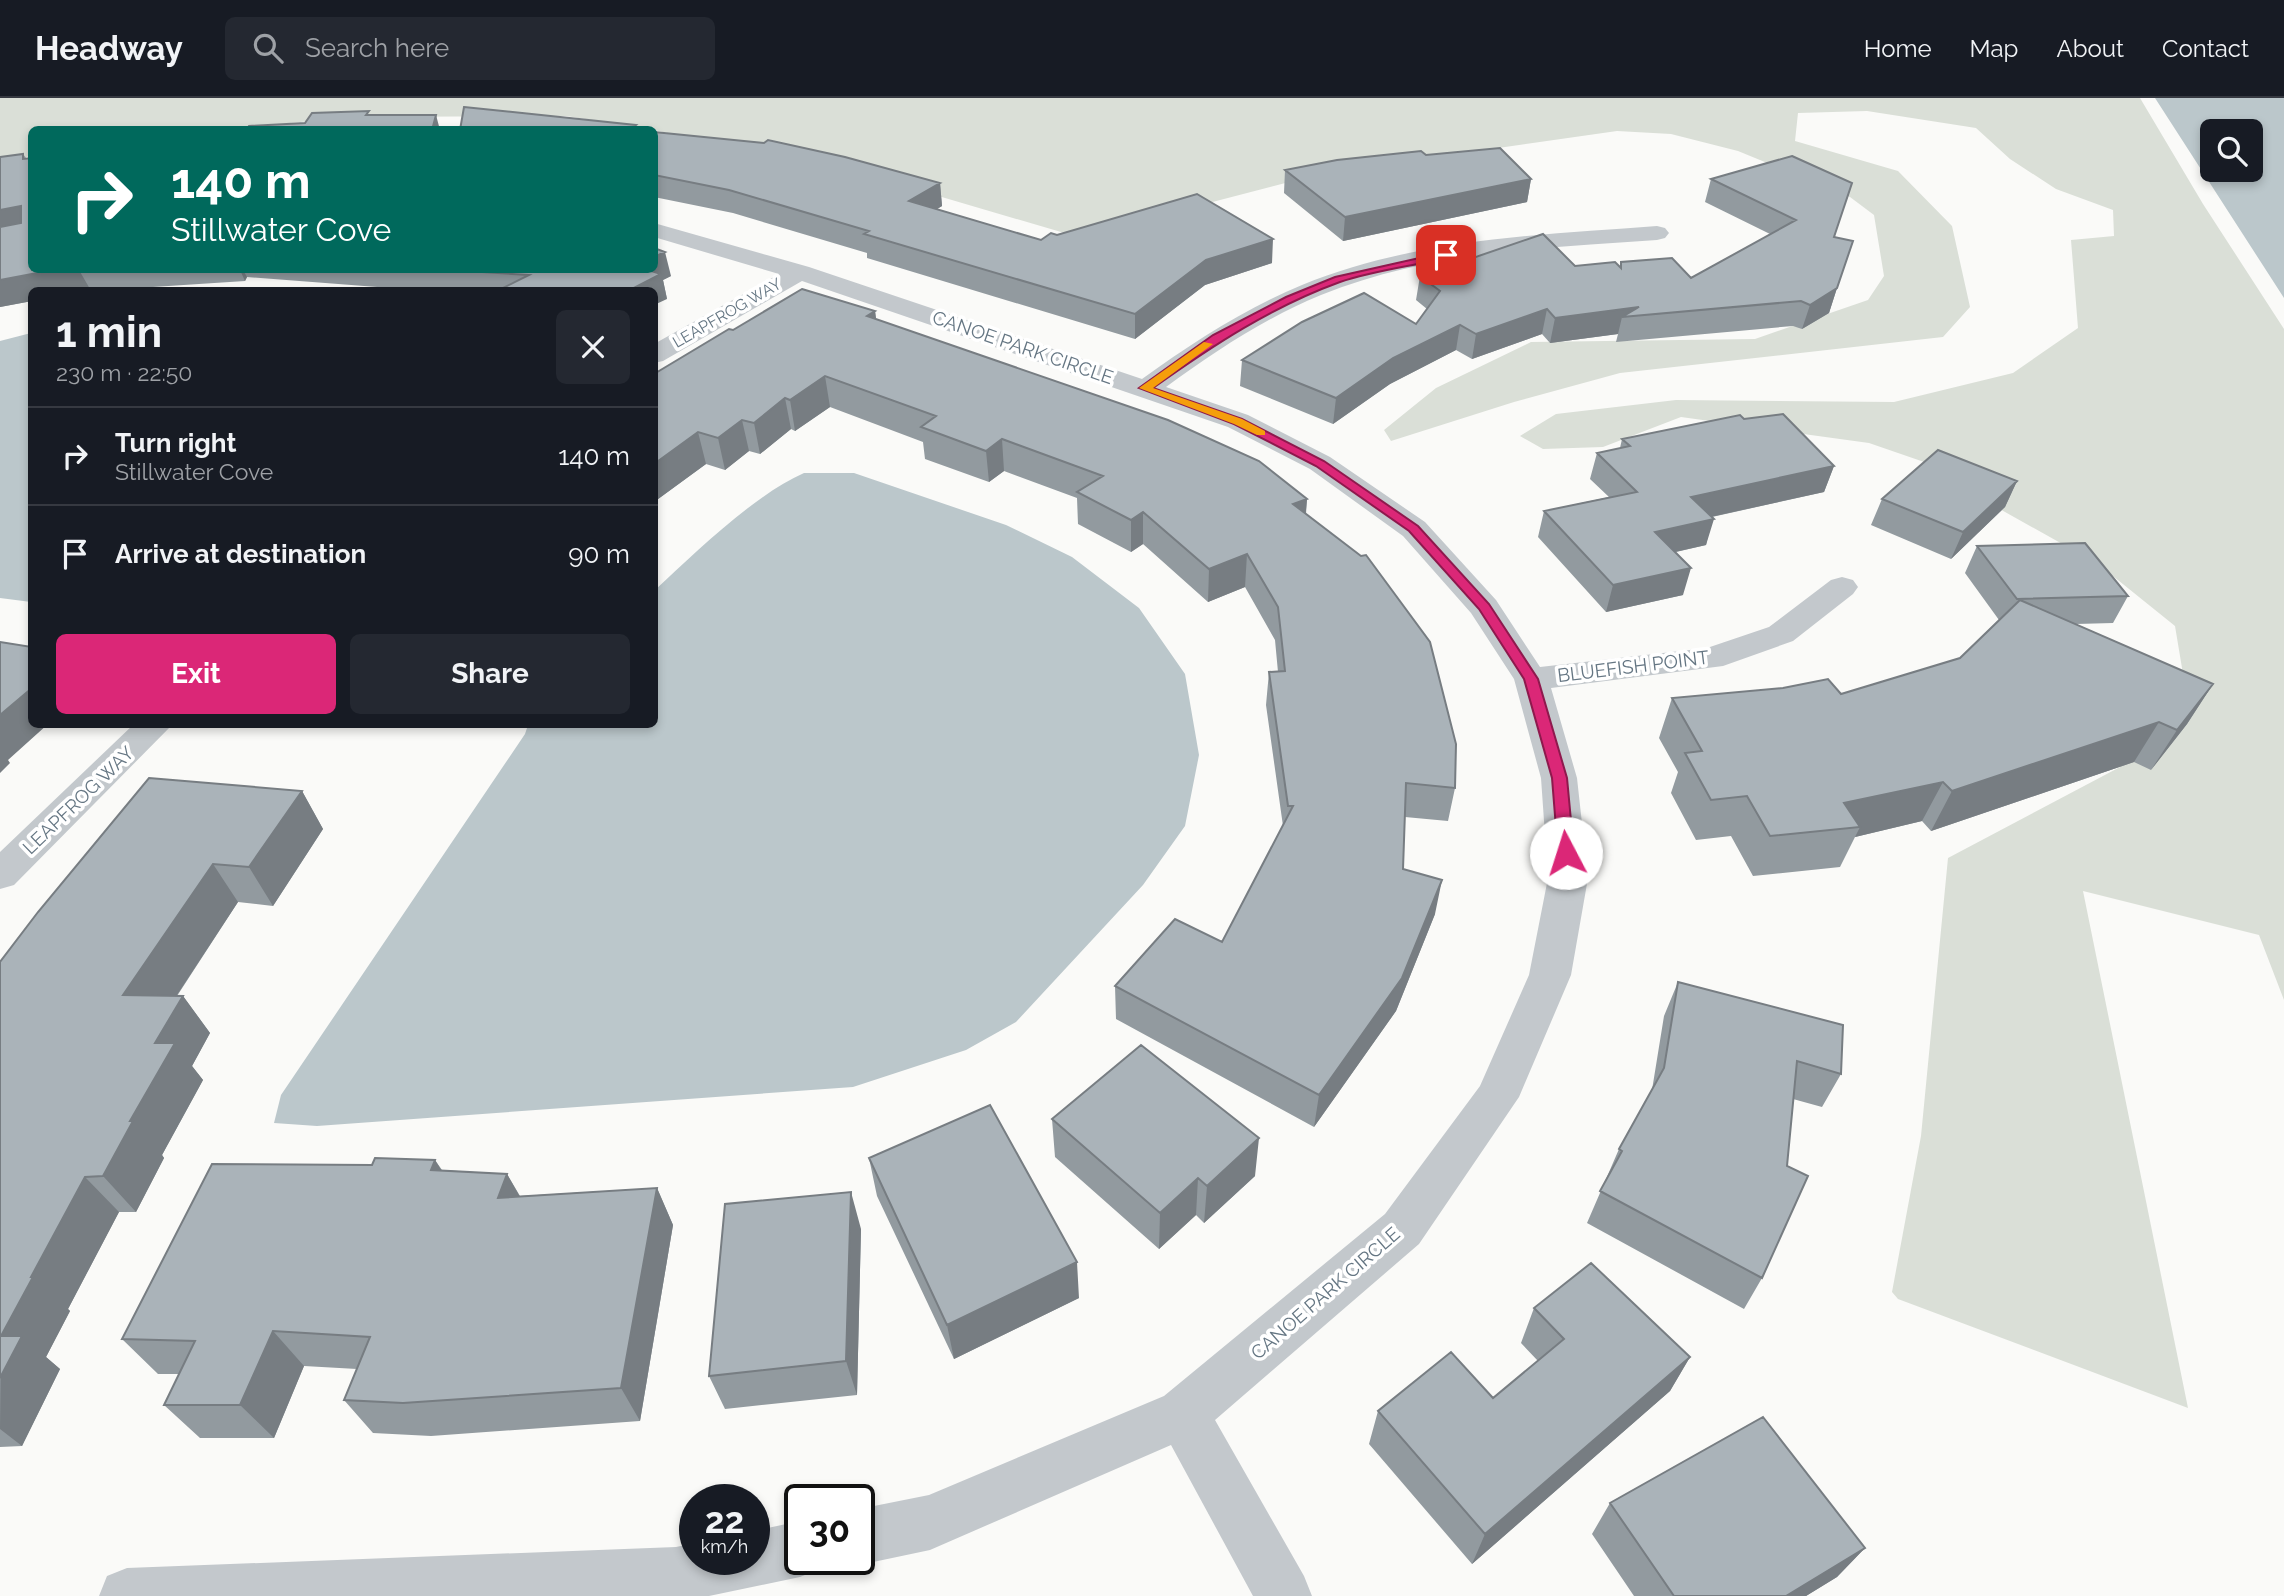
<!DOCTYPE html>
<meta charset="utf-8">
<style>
:root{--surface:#171b24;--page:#242831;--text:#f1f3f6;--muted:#9ea1a6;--line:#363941;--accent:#db2777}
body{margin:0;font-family:Raleway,sans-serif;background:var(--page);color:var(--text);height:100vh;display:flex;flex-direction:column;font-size:26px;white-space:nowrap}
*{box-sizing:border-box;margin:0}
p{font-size:23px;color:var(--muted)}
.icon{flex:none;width:38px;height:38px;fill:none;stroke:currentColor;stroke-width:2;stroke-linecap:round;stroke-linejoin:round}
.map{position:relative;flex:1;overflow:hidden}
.details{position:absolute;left:28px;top:189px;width:630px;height:441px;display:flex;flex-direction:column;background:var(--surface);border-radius:10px;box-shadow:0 4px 10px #0003}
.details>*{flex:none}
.hud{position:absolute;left:28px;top:28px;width:630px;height:147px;border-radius:10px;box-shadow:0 4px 10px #0003;background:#00695c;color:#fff;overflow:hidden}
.tools{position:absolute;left:2200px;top:21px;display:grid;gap:14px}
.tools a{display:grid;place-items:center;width:63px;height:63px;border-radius:10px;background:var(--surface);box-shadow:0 4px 10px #0003;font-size:35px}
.speed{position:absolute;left:679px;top:1386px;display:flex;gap:14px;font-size:35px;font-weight:700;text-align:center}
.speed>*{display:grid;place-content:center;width:91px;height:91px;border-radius:50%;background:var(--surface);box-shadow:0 4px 10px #0003;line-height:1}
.speed small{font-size:18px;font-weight:400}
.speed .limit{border:4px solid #111;border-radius:10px;background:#fff;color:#111}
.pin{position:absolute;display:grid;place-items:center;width:60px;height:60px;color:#fff;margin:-30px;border-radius:14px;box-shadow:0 4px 10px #0006}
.me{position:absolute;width:77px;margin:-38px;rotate:355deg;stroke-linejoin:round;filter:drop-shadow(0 0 5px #0008)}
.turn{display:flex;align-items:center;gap:24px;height:147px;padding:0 28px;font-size:32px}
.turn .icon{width:91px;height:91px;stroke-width:2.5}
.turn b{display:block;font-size:49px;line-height:60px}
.round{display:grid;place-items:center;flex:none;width:74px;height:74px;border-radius:10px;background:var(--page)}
.head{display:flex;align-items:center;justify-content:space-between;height:119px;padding:0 28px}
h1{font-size:42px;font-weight:700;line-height:52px}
.action{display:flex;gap:14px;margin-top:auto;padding:14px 28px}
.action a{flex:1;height:80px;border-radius:10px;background:var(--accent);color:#fff;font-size:28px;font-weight:700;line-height:80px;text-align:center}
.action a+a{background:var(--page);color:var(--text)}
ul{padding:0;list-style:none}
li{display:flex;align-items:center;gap:21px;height:98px;padding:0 28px;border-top:2px solid var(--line)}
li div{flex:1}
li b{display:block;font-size:26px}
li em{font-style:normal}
header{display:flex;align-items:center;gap:42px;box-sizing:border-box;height:98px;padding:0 35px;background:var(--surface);border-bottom:2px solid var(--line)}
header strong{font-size:33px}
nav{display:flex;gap:38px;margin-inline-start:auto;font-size:24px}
.search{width:490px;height:63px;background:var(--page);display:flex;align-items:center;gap:18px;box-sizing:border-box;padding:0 24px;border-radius:10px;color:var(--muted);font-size:26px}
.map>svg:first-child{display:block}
.green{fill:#dadfd7}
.water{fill:#bbc7cb;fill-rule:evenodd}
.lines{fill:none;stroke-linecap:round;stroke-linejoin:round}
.minor{fill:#c3c8cc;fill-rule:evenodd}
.wall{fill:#929a9f}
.shaded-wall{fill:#777d82}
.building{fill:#aab3b9;stroke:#777d82;stroke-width:2}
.route{fill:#db2777;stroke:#8e194d;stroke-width:2}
.slow{fill:#f59e0b}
.labels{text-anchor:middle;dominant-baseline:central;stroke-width:7;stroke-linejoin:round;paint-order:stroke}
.far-street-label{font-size:16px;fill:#657683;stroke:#fff}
.street-label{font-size:19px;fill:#657683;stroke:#fff}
</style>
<header>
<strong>Headway</strong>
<div class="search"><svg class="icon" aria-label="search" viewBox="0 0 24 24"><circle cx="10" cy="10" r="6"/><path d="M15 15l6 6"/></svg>Search here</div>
<nav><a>Home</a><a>Map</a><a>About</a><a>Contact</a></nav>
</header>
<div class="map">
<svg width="2284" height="1498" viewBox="0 0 2284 1498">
<rect width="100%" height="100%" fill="#fafaf8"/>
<path class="green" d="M0,0h2140l63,106 81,125v671l-25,-65 -176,-44 105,517 -290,-109 -6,-7 29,-156 27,-278 172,-91 66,-75 -11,-66 -77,-62 -109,-61 -62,-40 -58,-20 -188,-26 -78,30 -60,2 -23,-13 36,-22 120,-14 218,2 119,-29 65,-45 -7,-88 43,-4 -1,-26 -57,-21 -46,-30 -34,-31 -109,-17 -69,2 -3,28 103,30 54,55 18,81 -27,30 -323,36 -106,29 -123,39 -7,-11 52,-42 95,-46 224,-3 113,-39 16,-24 -10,-61 -24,-18 -112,-46 -67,-17 -54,-3 -293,42 -246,64 -160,-47 -264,-60 -88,-14 -211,1 -142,13h-181l-1,26 -31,6z"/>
<path class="water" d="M2155,0h129v200zM2212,33h38v39h-38z
M31,235h1l-1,269 -31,-4v-257z
M804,375h50l152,52 66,32 67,51 46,66 14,81 -14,71 -42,59 -127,137 -50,28 -113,37 -536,39 -43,-3 7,-28 244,-361 3,-9 126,-1 1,-134c40,-37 99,-95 149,-117z"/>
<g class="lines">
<path class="minor" d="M654,125l155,44 333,112c50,-36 102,-70 160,-94 112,-46 236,-50 355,-59l8,2 4,5 -4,5 -8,2c-113,8 -230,12 -336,55 -56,23 -107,57 -155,92l82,28 82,42 95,65 71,78 44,67 167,-19 62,-21 62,-47 11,-3 11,3 5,7 -5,7 -60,47 -70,25 -172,22 26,90 11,100 -17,97 -52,122 -100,147 -204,176 89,156 8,20h-59l-82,-151 -241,105 -71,15 -13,-6h13v-50l70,-14 235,-99 221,-182 95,-128 49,-111 19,-97 -7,-100 -27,-99 -43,-66 -68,-77 -93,-67 -82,-42 -426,-146 -139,80 -9,2v-19l125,-70 -125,-37z
M134,626h39l-159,161 -14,4v-37z
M800,1423v38h24l-4,10 -20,8 -91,19h-610l8,-20 20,-8 549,-21 19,-4v16h59v-28z"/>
</g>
<path class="wall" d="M654,34l286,51 2,23 -5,3 104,31 16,-5 215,28 -67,22 -70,54 -268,-81v-5l-134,-40 -79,-16z
M23,56l3,4 6,112h622l17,6 -8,4 4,19 -13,-9h-238l-169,-13 -2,4 -138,9h-17v-1l-7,1h-51v11l-32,6v-150z
M1426,57l105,24 -4,23 -184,39 -59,-48 1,-23z
M1711,81l123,58 3,51 -8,25 -27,16 -9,-3 -177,16 2,-8 -68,9 -8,-9 -70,25 -16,-9 -66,34 -57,40 -93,-38 2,-26 174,-36 11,-15 -11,-9 4,-24 155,-10 45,2 1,-6 70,16 79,-44 -65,-32z
M875,213l1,8 431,180 -1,15 149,274 -7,33 -43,-4 -2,52 32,45 -39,97 -82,116 -198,-108 -1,-33 107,-44 61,-116 -17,-121 3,-33h9l-3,-32 -30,-53 -37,15 -65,-58 -12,8 -53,-28 -1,-26 -73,-27 -15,11 -64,-23 -2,-17 -93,-35 -35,24 -4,-2 -31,25 -11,-3 -24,19 -19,-6 -52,38 79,-172z
M1744,321l90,47 -10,26 -112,25 -6,28 -30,7 7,43 -77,17 -68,-75 6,-26 65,-14 -19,-18 7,-26 23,-5 2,-9z
M2017,383l-12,26 -54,52 -80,-34 11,-26z
M1977,448l151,50 -15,27 -37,1 137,60 -26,40 -36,46 -17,-8 -203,69 -9,-10 -67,16 -15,30 -87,9 -22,-40 -35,4 -25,-47 7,-21 -19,-34 13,-40 169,-4 119,-36 39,-38 -34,-47z
M302,693l21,38 -50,77 -35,-4 -61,94h6l27,37 -18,33 11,14 -41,75 2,3 -28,54h-17l-51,97 2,2 -24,46 14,12 -38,77 -22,1v-485z
M1678,884l163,92 -19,33 -29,-8 -31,179 -18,31 -157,-86 32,-74 33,-59 12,-74z
M1052,1021l203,57 -51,47 -8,-8 -37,34 -104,-92z
M869,1060l210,140 -125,61 -77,-163z
M435,1062l7,10 65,4 13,22 137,-8 16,37 -33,196 -209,15 -58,-3 -29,-33 13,-31 -53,-3 -30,72h-74l-36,-33 15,-31h-21l-36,-35 250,-174z
M861,1131l-4,166 -132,14 -16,-33z
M1534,1210l156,49 -20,34 -198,173 -103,-120 9,-33 115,-13 45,-37 -17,-18z
M1610,1405l255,45 -28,29 -31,19h-172l-42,-62z"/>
<path class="shaded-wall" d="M436,17l4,15h-8z
M1531,81l-4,23 -184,39 2,-24z
M940,85l2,23 -30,18 -3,-23z
M21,108l11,19 -32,11v-26z
M1273,141l-1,24 -67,22 -70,54v-25l71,-54z
M665,154l6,24 -8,4 4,19 -13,6v-15h-24l9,-20h15v-13z
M53,172h26l11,19 -7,1h-51v11l-32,6v-27z
M240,172h3l4,7 -2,4z
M1837,190l-8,25 -27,16 8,-24z
M1639,209l-17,10 -4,17 -68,9 5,-25z
M1547,211l-5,25 -70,25 4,-25z
M875,213l4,30 -12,-25z
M1460,227l-4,25 -66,34 -57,40 3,-26 57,-40z
M825,278l5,31 -35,24 -5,-31z
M785,300l6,31 -31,25 -6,-31z
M742,322l7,31 -24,19 -7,-32z
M698,334l8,32 -52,38v-38z
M1002,341l2,32 -15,11 -3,-31z
M1834,368l-10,26 -141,31 8,-26z
M2017,383l-12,26 -54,52 12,-27z
M1307,401l-3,32 -11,-27z
M1143,414v32l-12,8v-32z
M1714,421l-8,26 -58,13 7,-26z
M1247,456l-2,33 -37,15 1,-33z
M1691,470l-8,27 -77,17 7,-27z
M2213,586l-26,40 -36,46 26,-40z
M32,590v36h16l-40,36 2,3 -10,10v-58z
M2159,624l-25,40 -203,69 21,-40z
M1943,684l-21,39 -67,16 5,-10 -16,-24z
M302,693l21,38 -50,77 -24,-39z
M213,766l25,38 -86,131 -29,-38z
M1442,782l-7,34 -39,97 -82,116 5,-32z
M183,898l27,37 -18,33 11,14 -41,75 2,3 -28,54 -33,-36 27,-55 25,-78z
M1259,1040l-4,38 -51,47 3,-37z
M435,1062l23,37 -27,-27z
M507,1076l21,37 -30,-13z
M85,1079l34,35 -51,97 2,2 -24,46 14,12 -38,77 -22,-17 1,-93 30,-59z
M1198,1080l-2,37 -37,34 1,-36z
M657,1090l16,37 -33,196 -19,-33z
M851,1094l10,37 -4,166 -11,-34z
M1077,1164l2,36 -125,61 -7,-34z
M273,1233l31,35 -30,72 -34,-33z
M1690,1259l-20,34 -198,173 13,-30z
M1865,1450l-28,29 -31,19h-20z"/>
<path class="building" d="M464,9l172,18 -5,4 4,1h-175z
M369,13l-3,4h70l-4,15h-186l3,-4 56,-3 7,-10z
M654,34l110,11 4,-3 77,17 95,26 -31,18 132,39 10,-7 6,2 140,-41 76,45 -67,21 -71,54 -271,-80 5,-3 -140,-41 -75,-15z
M1500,50l31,31 -186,38 -60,-47 52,-10 84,-9 5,4z
M23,56v5l9,-1v112h21l-53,10v-53l21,-4v-17l-21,4v-53z
M1792,58l60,27 -18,54 19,4 -16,47 -27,17 -9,-4 -179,16 17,-10 -84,11 -8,-9 -71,25 -16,-9 -67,33 -57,40 -94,-38 60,-38 62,-29 52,31 24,-33 -20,-15 123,-42 32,32 40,-4 6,6v-6l51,-4 19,20 105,-58 -85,-41z
M654,150l11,4 -11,5z
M450,172h198l13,4 -31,16h-131l30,-15z
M802,191l73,22 -8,5 301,104 91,41 48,38 -14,5 68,52 5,-1 64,87 26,102 -1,44 -49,-5 -3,86 39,11 -40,98 -83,117 -204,-109 60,-67 47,23 71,-136h-5l-19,-134 16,-1 -7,-64 -31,-53 -38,15 -66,-57 -12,8 -54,-28 26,-16 -101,-37 -16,12 -65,-24 15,-11 -111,-40 -35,24 -5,-2 -31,25 -12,-3 -24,18 -20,-6 -44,32v-90l75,-45 4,1z
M1783,316l51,52 -143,31 23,22 -59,13 36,36 -78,17 -69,-74 93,-19 -40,-39 33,-7 -8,-7 118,-24 4,4z
M1938,352l79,31 -54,51 -81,-33z
M2085,445l43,53 -111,3 -40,-53z
M2020,502l193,84 -36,46 -18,-8 -207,69 -9,-9 -99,21 16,24 -90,9 -23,-40 -36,4 -26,-47 17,-2 -30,-53 111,-10 45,-9 13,15 119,-36z
M0,544l32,5v41l-32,27z
M149,680l153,13 -53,76 -36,-3 -90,131 60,1 -28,47h20l-45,78h3l-30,55 -18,1 -54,100h2l-32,59h21l-22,42v-416l38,-50z
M1678,884l165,43 -2,49 -44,-13 -10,105 21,10 -46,102 -162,-87 22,-40 -3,-2 45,-81z
M1141,947l118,93 -52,48 -9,-8 -38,35 -108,-94z
M990,1007l87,157 -130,63 -78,-167z
M375,1060l60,2 -4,10 76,4 -9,24 159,-10 -36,200 -218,15 -59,-3 26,-63 -97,-6 -33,74h-76l31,-64 -73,-2 90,-175 160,1z
M851,1094l-5,169 -137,15 16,-172z
M1591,1165l99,94 -205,177 -107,-123 73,-59 42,46 71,-59 -30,-31z
M1763,1319l102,131 -79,48h-112l-64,-93z"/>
<path class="route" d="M1446,154l5,3 -1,2c-36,9 -75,13 -110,25 -69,25 -128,64 -187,106l89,31 82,42 94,65 71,78 49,75 29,99 7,75 -8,5 -8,-5 -6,-75 -28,-99 -45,-70 -70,-78 -93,-65 -82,-42 -95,-36 74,-53 73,-38 49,-20z"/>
<path class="slow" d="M1204,244l9,2 -60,44 89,31 23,12v4h-8l-23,-11 -95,-36z"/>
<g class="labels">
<g class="far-street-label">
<text transform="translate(727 215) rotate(-30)">LEAPFROG WAY</text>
</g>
<g class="street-label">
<text transform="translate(1023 249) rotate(19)">CANOE PARK CIRCLE</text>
<text transform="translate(1633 568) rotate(-7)">BLUEFISH POINT</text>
<text transform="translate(78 702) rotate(-44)">LEAPFROG WAY</text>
<text transform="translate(1325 1195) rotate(-41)">CANOE PARK CIRCLE</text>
</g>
</g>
</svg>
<div class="tools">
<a><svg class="icon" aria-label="search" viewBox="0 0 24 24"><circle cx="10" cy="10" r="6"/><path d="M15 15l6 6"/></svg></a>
</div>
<div class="speed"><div>22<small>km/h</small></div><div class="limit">30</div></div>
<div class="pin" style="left:1446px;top:157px;background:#d93025"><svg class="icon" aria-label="arrive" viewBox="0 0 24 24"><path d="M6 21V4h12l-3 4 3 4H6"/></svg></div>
<svg class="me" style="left:1566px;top:755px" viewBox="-20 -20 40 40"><circle r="19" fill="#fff"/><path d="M0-13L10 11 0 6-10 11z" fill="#db2777"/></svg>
<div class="hud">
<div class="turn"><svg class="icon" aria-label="right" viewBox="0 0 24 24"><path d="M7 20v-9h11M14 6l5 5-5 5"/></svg><div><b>140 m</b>Stillwater Cove</div></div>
</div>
<section class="details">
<div class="head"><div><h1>1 min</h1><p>230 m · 22:50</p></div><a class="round"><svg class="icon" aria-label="close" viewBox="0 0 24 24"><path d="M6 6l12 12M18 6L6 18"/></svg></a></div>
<ul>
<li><svg class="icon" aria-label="right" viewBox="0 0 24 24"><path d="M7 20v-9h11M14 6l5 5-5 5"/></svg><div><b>Turn right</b><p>Stillwater Cove</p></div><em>140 m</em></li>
<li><svg class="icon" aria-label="arrive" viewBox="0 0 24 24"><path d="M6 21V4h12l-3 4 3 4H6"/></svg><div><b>Arrive at destination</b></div><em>90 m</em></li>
</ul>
<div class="action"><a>Exit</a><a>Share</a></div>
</section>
</div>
